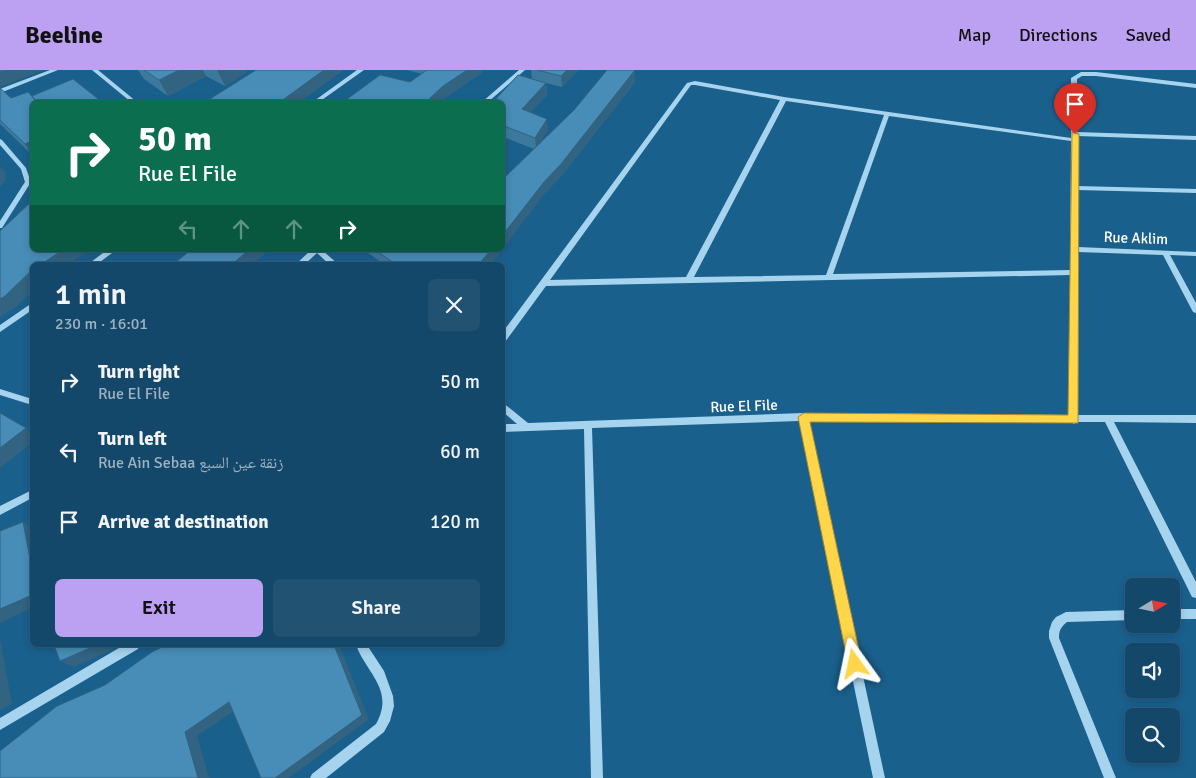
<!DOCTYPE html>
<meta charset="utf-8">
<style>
:root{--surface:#14486a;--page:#215272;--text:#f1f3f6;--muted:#9db2c1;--line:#33607e;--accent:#bca0f2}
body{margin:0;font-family:Signika,"Noto Naskh Arabic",sans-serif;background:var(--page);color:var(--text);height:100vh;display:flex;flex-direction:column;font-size:19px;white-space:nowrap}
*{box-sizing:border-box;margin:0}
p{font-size:16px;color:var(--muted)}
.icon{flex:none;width:28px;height:28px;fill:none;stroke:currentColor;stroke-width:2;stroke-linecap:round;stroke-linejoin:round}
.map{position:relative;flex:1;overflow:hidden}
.panel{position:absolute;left:30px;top:192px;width:475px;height:385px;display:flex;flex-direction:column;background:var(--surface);border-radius:8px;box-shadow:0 2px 8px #0003,0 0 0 1px var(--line)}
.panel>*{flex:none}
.hud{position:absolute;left:30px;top:30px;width:475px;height:152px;border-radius:8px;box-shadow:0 2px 8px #0003,0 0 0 1px var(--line);background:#0b6e4f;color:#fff;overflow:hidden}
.needle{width:32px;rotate:80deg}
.controls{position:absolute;left:1125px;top:508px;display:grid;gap:10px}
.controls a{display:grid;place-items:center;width:55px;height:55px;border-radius:8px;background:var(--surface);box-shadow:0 2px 8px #0003,0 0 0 1px var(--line);font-size:25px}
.pin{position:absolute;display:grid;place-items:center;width:42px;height:42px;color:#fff;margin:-51px -21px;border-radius:50% 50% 50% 0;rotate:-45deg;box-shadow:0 0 5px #0007}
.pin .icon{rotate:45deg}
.me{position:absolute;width:55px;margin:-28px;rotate:348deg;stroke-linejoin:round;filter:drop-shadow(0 0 4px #0008)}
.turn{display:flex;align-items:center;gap:18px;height:105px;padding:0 25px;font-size:22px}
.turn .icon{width:65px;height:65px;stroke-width:2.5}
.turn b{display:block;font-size:35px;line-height:42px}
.lanes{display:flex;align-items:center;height:48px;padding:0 25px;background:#0003;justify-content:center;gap:25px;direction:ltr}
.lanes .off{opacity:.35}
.round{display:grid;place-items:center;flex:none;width:52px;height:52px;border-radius:8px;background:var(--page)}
.summary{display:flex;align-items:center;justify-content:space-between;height:85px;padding:0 25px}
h1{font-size:30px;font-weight:600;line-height:38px}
.button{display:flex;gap:10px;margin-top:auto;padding:10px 25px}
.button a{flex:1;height:58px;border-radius:8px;background:var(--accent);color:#111;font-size:20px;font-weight:600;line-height:58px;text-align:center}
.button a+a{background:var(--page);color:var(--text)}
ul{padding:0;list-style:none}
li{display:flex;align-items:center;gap:15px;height:70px;padding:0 25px}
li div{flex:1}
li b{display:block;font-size:19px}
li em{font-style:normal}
header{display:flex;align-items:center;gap:30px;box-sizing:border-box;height:70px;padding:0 25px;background:var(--accent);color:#111}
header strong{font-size:24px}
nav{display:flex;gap:28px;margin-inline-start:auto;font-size:18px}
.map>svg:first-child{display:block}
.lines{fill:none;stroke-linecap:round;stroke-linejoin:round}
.minor{fill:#a6d3ee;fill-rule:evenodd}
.wall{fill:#3d799d}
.shaded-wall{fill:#326380}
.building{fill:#478db7;stroke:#326380}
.route{fill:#ffd54a;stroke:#a68a30}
.labels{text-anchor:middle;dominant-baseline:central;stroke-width:4.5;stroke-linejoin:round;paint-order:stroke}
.street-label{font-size:15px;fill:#fff;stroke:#1a608d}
</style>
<header>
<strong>Beeline</strong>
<nav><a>Map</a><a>Directions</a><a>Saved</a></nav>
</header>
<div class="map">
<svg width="1196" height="708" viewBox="0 0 1196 708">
<rect width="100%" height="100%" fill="#1a608d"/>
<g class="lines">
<path class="minor" d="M50,0h8l-58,23v-4z
M92,0h6l39,32h-6z
M357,0h7l-45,32h-6l1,-1z
M519,0h6l-37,32h-6z
M1096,2l100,12v4l-100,-12h-14l-5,3v53l119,4v4l-119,-4v50l119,3v4l-119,-3 1,57 118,5v4l-26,-1 26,48v10l-3,-1 -30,-57 -85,-3v163h118v8l-82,-1 82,160v16l-4,-1 -87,-175h-28l-3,2 -3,-2 -263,-1 77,357h-12l-74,-357 -207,7 11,350h-12l-7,-349 -82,3v-8h15l-15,-13v-9l26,21 275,-10 267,2v-140l-524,11 -41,56 -3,1v-10l185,-250 8,-2 89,16 287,41v-60l10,-6zM691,15h4l85,15 -94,177 -136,3zM786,31l98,14 -58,160 -132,2zM889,46l182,25 -1,129 -237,4z
M0,69l2,1 24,28 5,14 -29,46h-2v-7l25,-39 -4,-13 -21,-24z
M107,180h9l-20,15h-9z
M311,180h11l17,15h-9l-13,-12 -13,12h-9z
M32,233v7l-32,22v-7z
M0,319l32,10v6l-32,-10z
M32,420v8l-32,17v-9z
M1171,539h25v10h-25z
M1134,540v10l-67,2c-6,5 -8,8 -8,16l57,140h-12l-55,-140v-7l3,-9 4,-5 10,-5z
M124,575h15l-1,4 -138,81v-12z
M356,575h11l17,26 9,25 1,10 -4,15 -6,11 -58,46h-16l2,-4 64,-50c19,-34 -9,-50 -20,-79z"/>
</g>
<path class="wall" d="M138,0h108l1,2 -22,14 -19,-10 -38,20 -24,-17z
M407,0h76l-2,3 -36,25 -5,4h-97l67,-20 12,-8z
M531,0h47l-16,17 -16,-4 1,12 -17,17 18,18 -9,14 96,-62 -73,93 -17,18 -11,-44 -28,-11 -4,2v-38l30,-23z
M0,18l11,10 19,55 -30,-29z
M364,180h138l-12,15h-105z"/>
<path class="shaded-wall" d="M7,0h37l-44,17v-15z
M179,0h24l3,6 -38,20 -9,-16z
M217,0h29l1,2 -22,14z
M324,0h20l-44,32h-20z
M467,0h16l-2,3 -36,25 -5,4h-14l17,-16z
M567,0h11l-16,17 -1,-11z
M635,0v12l-73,93 -17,18 -43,57v-14l42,-54z
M546,13l1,12 -24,26 -1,-12z
M547,49l1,11 -12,19 -1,-11z
M504,56l2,12 -4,2v-12z
M32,71v13l-7,-10z
M0,96l6,7 -1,8 -5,6z
M63,180h27l-23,15h-27z
M249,180h17l1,2 -16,13h-20z
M491,180h11l-12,15h-12z
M32,200v21l-16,16 -16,10v-18z
M26,358l6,6v9l-32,25v-20z
M23,452l9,6v41z
M32,525v13l-32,15v-14z
M0,569l12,65 -12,6z
M97,575h26l-49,22 -14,-6z
M334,575h5l30,74 -80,59h-14z
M229,632l11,5 -43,29 12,42h-11l-13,-46z"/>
<path class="building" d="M0,0h7l-7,2z
M144,0h35l-20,10z
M256,0h68l-44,32h-75z
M427,0h40l-24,16 -17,16h-83l37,-27 30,7z
M537,0h30l-6,6z
M607,0h28l-74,94 -17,18 -42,54v-56l72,-70z
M518,5l28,8 -24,26 25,10 -12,19 -31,-12 -2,2v-26h-9z
M73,9l29,23h-65l-5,-6z
M0,18l11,10 17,-6 9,10h-5v39l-7,3 -25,-24z
M32,78v13l-4,-12z
M32,131v49h31l-23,15h-8v5l-27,26 -5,3v-68z
M191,180h58l-18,15h-59z
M375,180h116l-13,15h-80l-7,-4z
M0,343l26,15 -26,20z
M23,452l9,47v26l-32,14v-78z
M54,575h43l-37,16z
M166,575h168l28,70 -87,63h-14l-32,-76 -44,30 13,46h-198v-27l57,-45 48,-21 47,-33z"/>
<path class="route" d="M1072,62l7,2 -1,289 -268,-1 52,242 -2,5 -5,2 -5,-2 -2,-5 -50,-247 6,-4 264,2z"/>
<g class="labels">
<g class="street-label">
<text transform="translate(1136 168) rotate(2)">Rue Aklim</text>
<text transform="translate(744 336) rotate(-2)">Rue El File</text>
</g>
</g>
</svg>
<div class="controls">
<a><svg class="needle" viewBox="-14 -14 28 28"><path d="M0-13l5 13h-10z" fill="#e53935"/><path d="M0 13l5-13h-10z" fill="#9db2c1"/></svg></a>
<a><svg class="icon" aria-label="sound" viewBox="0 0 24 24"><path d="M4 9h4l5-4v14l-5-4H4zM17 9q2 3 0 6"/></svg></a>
<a><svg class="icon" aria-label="search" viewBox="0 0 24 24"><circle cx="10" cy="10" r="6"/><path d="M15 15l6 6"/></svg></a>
</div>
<div class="pin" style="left:1075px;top:64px;background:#d93025"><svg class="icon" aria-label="arrive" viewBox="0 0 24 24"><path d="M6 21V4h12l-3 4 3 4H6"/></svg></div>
<svg class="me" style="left:855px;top:594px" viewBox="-20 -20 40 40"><path d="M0-17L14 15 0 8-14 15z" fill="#ffd54a" stroke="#fff" stroke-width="4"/></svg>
<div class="hud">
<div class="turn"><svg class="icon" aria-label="right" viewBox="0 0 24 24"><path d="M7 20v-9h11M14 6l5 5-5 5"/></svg><div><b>50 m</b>Rue El File</div></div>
<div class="lanes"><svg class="icon off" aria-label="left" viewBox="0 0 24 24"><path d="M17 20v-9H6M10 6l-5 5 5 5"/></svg><svg class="icon off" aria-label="ahead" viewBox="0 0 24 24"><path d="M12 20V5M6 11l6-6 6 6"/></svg><svg class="icon off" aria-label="ahead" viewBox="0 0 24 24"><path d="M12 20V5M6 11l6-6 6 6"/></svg><svg class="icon" aria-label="right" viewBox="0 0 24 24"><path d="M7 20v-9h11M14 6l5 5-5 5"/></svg></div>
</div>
<section class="panel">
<div class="summary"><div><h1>1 min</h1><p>230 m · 16:01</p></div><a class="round"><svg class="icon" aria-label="close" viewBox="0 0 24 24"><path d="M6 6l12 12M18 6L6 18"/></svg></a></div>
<ul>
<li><svg class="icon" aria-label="right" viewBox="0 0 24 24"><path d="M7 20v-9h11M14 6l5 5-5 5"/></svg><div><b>Turn right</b><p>Rue El File</p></div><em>50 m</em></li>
<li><svg class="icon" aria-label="left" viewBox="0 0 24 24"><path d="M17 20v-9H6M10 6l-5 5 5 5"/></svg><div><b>Turn left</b><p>Rue Ain Sebaa زنقة عين السبع</p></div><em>60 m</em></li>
<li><svg class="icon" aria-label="arrive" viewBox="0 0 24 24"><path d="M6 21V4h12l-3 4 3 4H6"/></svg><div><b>Arrive at destination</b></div><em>120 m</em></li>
</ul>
<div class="button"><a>Exit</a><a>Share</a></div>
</section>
</div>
